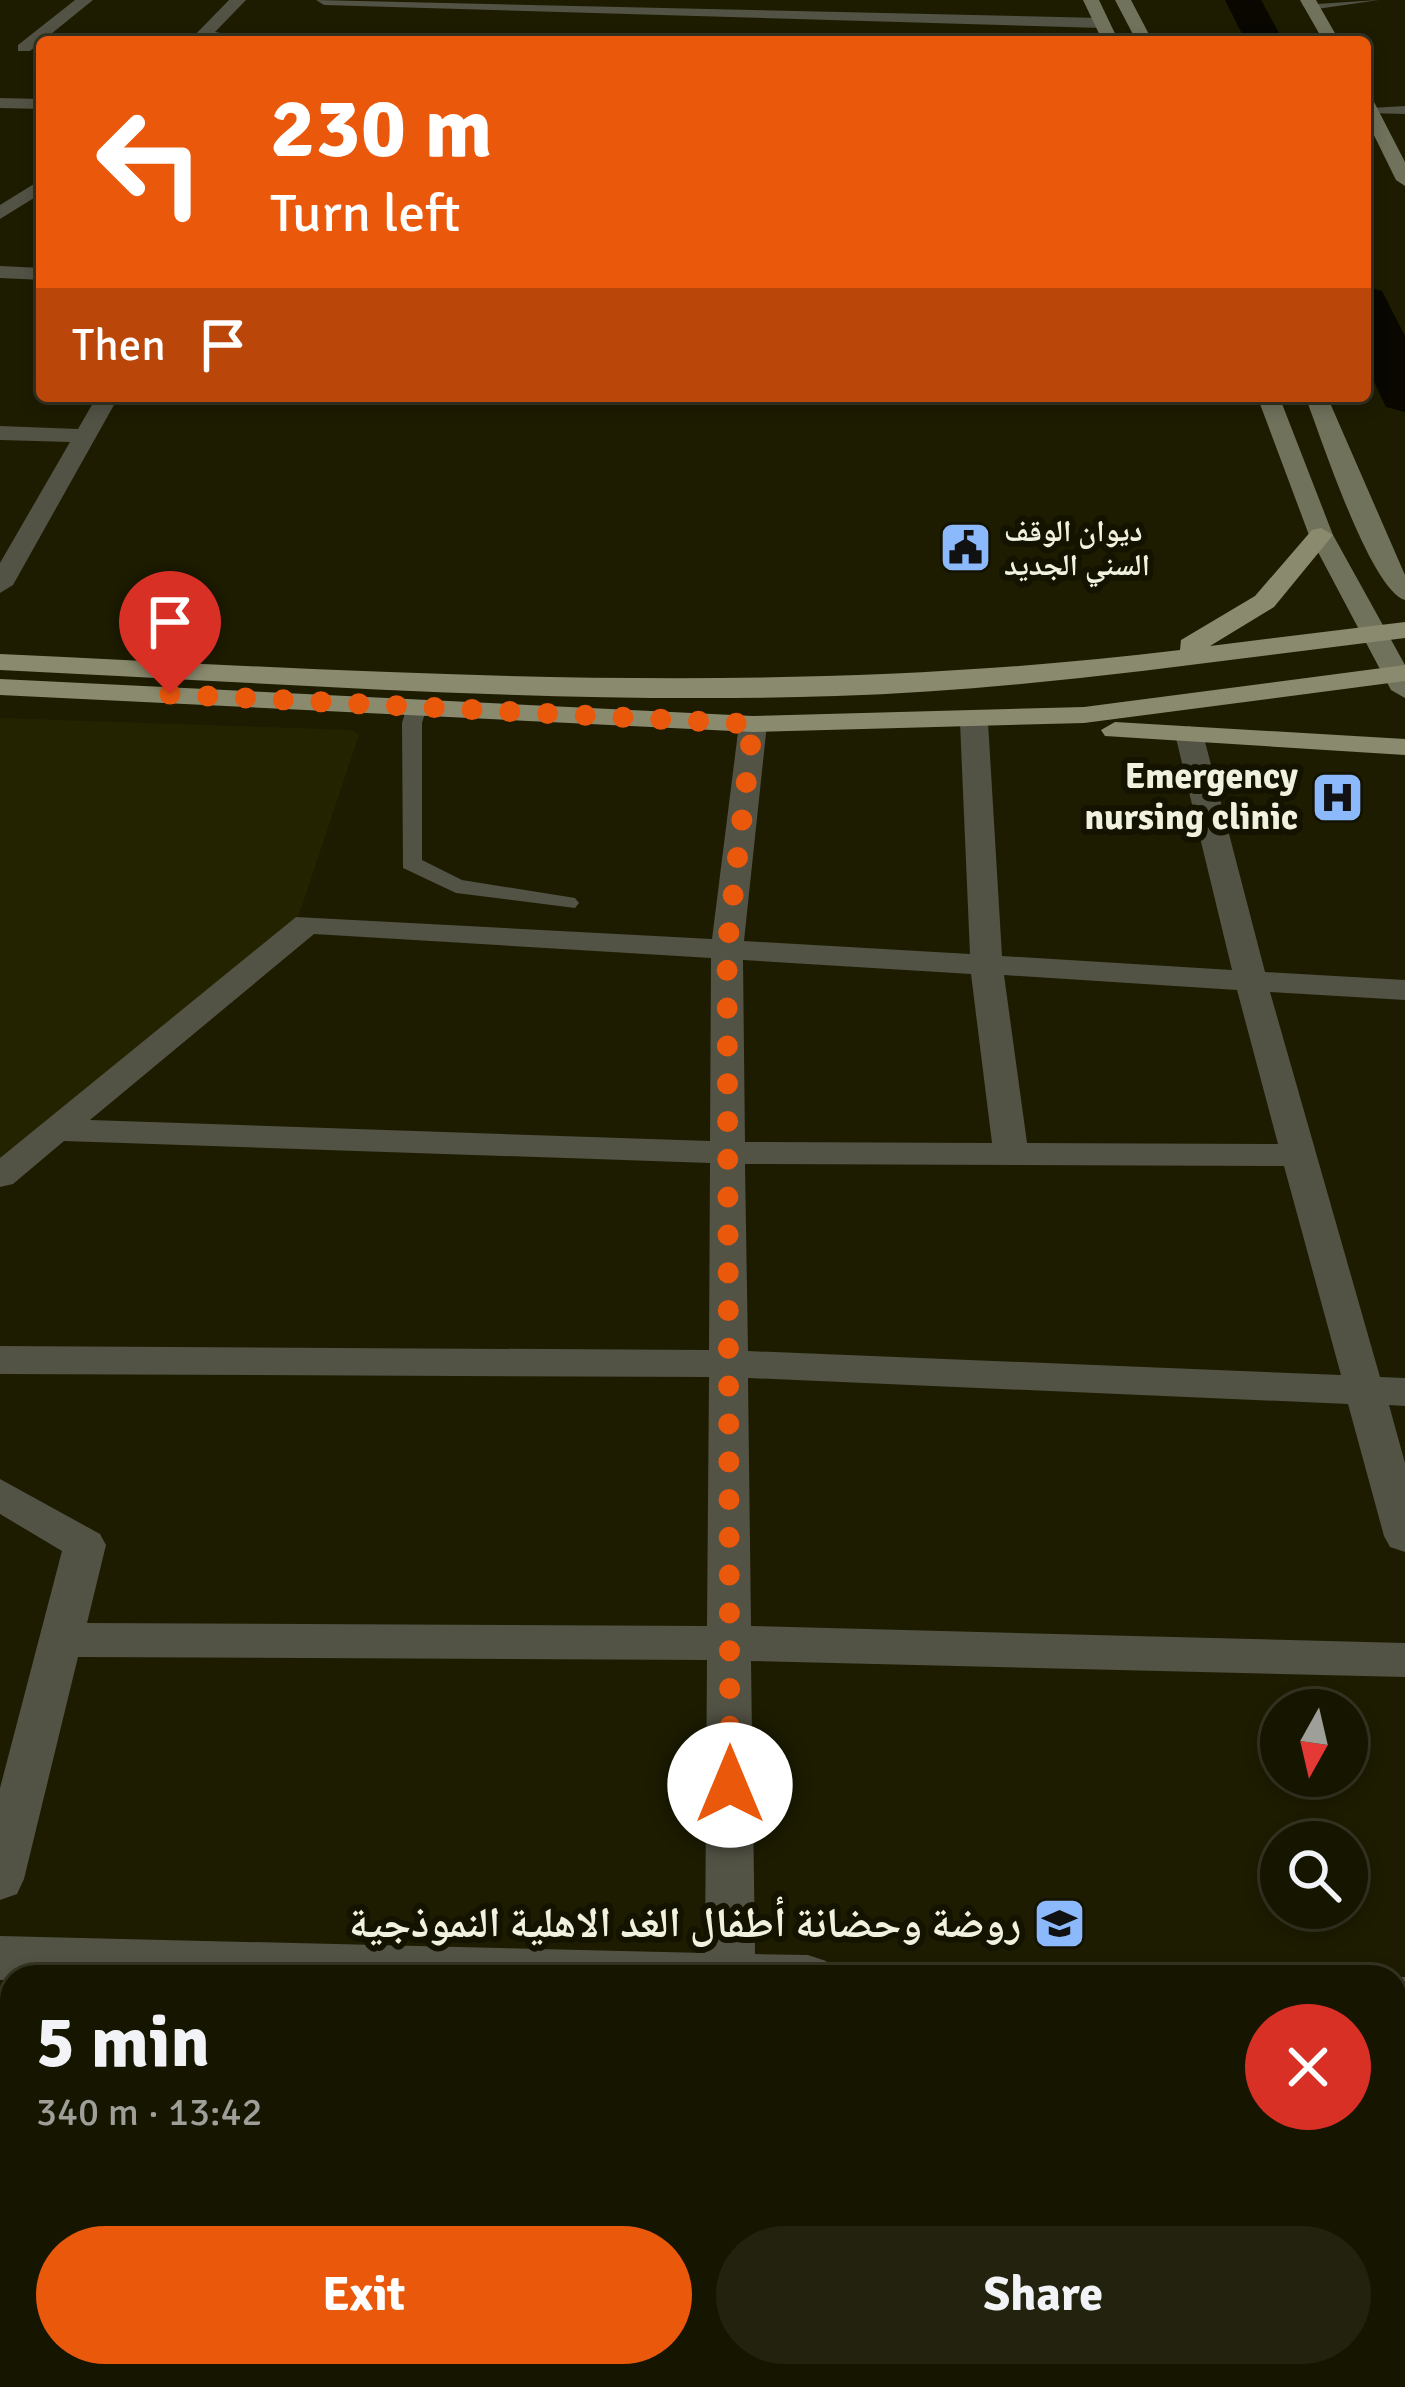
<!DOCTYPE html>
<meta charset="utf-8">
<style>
:root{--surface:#161500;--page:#23220f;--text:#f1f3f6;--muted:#9e9f99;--line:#353422;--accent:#ea580c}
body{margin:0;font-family:Signika,"Noto Naskh Arabic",sans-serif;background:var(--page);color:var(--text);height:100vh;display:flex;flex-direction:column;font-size:45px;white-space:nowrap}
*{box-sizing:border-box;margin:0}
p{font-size:39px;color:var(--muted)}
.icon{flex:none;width:66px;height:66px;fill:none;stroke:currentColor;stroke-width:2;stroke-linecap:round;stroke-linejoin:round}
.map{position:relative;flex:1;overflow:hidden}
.panel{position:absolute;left:0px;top:1965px;width:1407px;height:423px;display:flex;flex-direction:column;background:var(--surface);border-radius:36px 36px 0 0;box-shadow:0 6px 18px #0003,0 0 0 3px var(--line)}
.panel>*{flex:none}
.hud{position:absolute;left:36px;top:36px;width:1335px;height:366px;border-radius:12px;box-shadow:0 6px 18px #0003,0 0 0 3px var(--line);background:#ea580c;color:#fff;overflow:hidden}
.needle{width:78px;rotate:188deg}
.buttons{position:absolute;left:1260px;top:1689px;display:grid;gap:24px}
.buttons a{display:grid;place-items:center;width:108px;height:108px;border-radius:50%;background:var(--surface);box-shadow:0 6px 18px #0003,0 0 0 3px var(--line);font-size:60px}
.pin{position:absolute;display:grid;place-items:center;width:102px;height:102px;color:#fff;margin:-123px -51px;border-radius:50% 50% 50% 0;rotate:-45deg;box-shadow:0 0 12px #0007}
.pin .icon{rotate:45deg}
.me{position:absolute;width:132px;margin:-66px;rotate:0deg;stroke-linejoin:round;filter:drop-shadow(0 0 9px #0008)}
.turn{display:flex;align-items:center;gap:42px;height:252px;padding:0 36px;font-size:54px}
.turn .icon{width:156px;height:156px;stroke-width:2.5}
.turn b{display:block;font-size:84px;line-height:102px}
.then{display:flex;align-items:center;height:114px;padding:0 36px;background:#0003;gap:24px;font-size:45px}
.round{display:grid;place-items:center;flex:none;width:126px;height:126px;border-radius:63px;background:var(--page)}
.summary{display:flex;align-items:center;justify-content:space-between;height:204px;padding:0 36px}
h1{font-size:72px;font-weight:700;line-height:90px}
.primary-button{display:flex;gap:24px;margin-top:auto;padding:24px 36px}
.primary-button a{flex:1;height:138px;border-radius:72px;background:var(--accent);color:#fff;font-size:48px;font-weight:700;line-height:138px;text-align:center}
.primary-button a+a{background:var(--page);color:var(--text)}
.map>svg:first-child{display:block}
.built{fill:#242300}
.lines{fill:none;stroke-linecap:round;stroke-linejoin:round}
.river{fill:#090700;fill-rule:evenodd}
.lane{fill:#525245;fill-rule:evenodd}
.street{fill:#525245;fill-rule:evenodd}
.secondary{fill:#71725c;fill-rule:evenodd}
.primary{fill:#8a8a6e;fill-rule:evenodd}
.route{stroke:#ea580c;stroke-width:21;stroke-dasharray:0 37.8}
.labels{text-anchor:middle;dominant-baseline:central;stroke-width:12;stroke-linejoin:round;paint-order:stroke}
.far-poi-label{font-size:30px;font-weight:bold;fill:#f0f1df;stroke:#141300;text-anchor:start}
.poi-label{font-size:36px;font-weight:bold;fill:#f0f1df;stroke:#141300;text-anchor:end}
.near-poi-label{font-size:42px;font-weight:bold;fill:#f0f1df;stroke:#141300;text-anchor:end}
</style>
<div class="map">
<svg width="1405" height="2387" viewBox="0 0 1405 2387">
<rect width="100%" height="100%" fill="#1d1c00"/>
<path class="built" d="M0,718l352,12 7,5 -60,180 -299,245z"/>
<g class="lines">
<path class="river" d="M1225,0h36l23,42h-38z
M1365,286l17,5 23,45v76l-19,-5 -21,-44z"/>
<path class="lane" d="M1405,106v8l-40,-1 6,-5z
M417,700l10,6 -5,17v137l40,20 113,18 4,5 -4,5 -119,-15 -53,-25 -1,-145 5,-17z"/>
<path class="street" d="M75,0h18l-63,51h-12v-6z
M229,0h17l-31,32 59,10h-86z
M316,0l785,18 8,5 -8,5 -777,-23z
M1379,0l-69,10 -8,-5z
M0,98l42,1v10l-42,-1z
M42,179v14l-42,26v-14z
M0,266l42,2v12l-42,-2z
M97,396h22l-106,189 -13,8v-30l70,-121 -70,-2v-14l78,3z
M974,714l14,8 14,234 230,14 -57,-236 14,-8 14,8 62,238 140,8v20l-135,-8 110,385 25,1v28l-16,-1 16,58v89l-15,-5 -6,-11 -36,-132 -600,-26 3,248 654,17v34l-654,-16 4,293 53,1 18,6 7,16 -833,3v-44l705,17 2,-293 -629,-3 -54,222 -7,15 -17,6v-112l62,-237 -62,-37v-35l100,55 6,11 -19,78 620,3 2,-249 -709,-3v-28l709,4 1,-187 -646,-22 -51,43 -13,3v-29l296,-241 416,22 27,-215 14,-8 14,8 -23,217 226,13 -10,-232zM314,934l397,24 -1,183 -620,-21zM743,960l228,14 21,169 -247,-1zM1004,975l233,15 41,154 -251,-1zM745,1164l539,2 57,209 -593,-24z
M1395,1977h10v44h-10z
M689,2376h56v11h-56z"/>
<path class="secondary" d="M1083,0h16l20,42h-16z
M1115,0h16l22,42h-16z
M1300,0h16l24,42h-16z
M1365,95l8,5 32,62v24l-9,-6 -31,-63z
M1257,396h22l54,139 72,130v33l-14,-8 -82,-155z
M1305,396h22l78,179v25c-35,-10 -85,-166 -100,-204z"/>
<path class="primary" d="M1321,528l12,7 -59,72 -64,39 195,-24v16c-189,23 -378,52 -569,58 -279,9 -558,-13 -836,-26v-16c401,19 778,45 1180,-4l1,-10 74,-44 57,-66z
M1405,665v16l-321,42 -331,9 -753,-37v-16l753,37 331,-9z
M1115,722l290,17v16l-300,-19 -4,-6z"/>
</g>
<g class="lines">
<path class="route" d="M170,694l583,30 -26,224 3,837"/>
</g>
<defs>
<symbol id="civic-square" viewBox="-11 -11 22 22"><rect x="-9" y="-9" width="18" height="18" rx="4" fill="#8cb9fc" stroke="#141300"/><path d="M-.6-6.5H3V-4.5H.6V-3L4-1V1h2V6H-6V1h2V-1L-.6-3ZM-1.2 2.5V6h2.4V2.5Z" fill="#111"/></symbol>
<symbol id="hospital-square" viewBox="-11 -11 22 22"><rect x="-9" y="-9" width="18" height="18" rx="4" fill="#8cb9fc" stroke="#141300"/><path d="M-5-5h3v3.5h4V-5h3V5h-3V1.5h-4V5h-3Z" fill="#111"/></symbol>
<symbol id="school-square" viewBox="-11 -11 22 22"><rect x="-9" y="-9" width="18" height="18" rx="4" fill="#8cb9fc" stroke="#141300"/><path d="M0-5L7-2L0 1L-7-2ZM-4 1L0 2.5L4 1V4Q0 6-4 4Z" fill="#111"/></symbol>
</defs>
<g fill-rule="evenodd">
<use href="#civic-square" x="936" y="518" width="59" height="59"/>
<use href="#hospital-square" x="1308" y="768" width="59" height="59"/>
<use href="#school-square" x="1030" y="1894" width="59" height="59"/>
</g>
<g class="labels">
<g class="far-poi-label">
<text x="1004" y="531">ديوان الوقف<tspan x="1004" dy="34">السني الجديد</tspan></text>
</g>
<g class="poi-label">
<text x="1298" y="776">Emergency<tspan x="1298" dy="41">nursing clinic</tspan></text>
</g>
<g class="near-poi-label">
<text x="1021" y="1923">روضة وحضانة أطفال الغد الاهلية النموذجية</text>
</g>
</g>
</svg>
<div class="buttons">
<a><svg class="needle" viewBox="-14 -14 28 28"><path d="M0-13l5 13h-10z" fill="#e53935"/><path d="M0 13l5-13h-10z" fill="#9e9f99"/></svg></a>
<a><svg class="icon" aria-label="search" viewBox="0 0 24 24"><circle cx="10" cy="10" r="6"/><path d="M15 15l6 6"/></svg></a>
</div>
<div class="pin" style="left:170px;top:694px;background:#d93025"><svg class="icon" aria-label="arrive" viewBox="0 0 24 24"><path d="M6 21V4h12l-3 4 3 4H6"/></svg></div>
<svg class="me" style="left:730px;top:1785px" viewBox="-20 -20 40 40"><circle r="19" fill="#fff"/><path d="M0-13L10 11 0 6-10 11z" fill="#ea580c"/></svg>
<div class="hud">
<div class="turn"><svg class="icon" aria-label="left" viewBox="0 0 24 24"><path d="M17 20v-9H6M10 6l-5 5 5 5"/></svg><div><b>230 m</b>Turn left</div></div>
<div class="then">Then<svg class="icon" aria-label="arrive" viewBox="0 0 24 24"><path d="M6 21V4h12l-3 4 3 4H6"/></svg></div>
</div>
<section class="panel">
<div class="summary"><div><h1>5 min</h1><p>340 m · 13:42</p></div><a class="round" style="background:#d93025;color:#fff"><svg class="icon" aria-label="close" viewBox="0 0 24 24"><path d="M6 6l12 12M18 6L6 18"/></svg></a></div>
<div class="primary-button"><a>Exit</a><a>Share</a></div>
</section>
</div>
